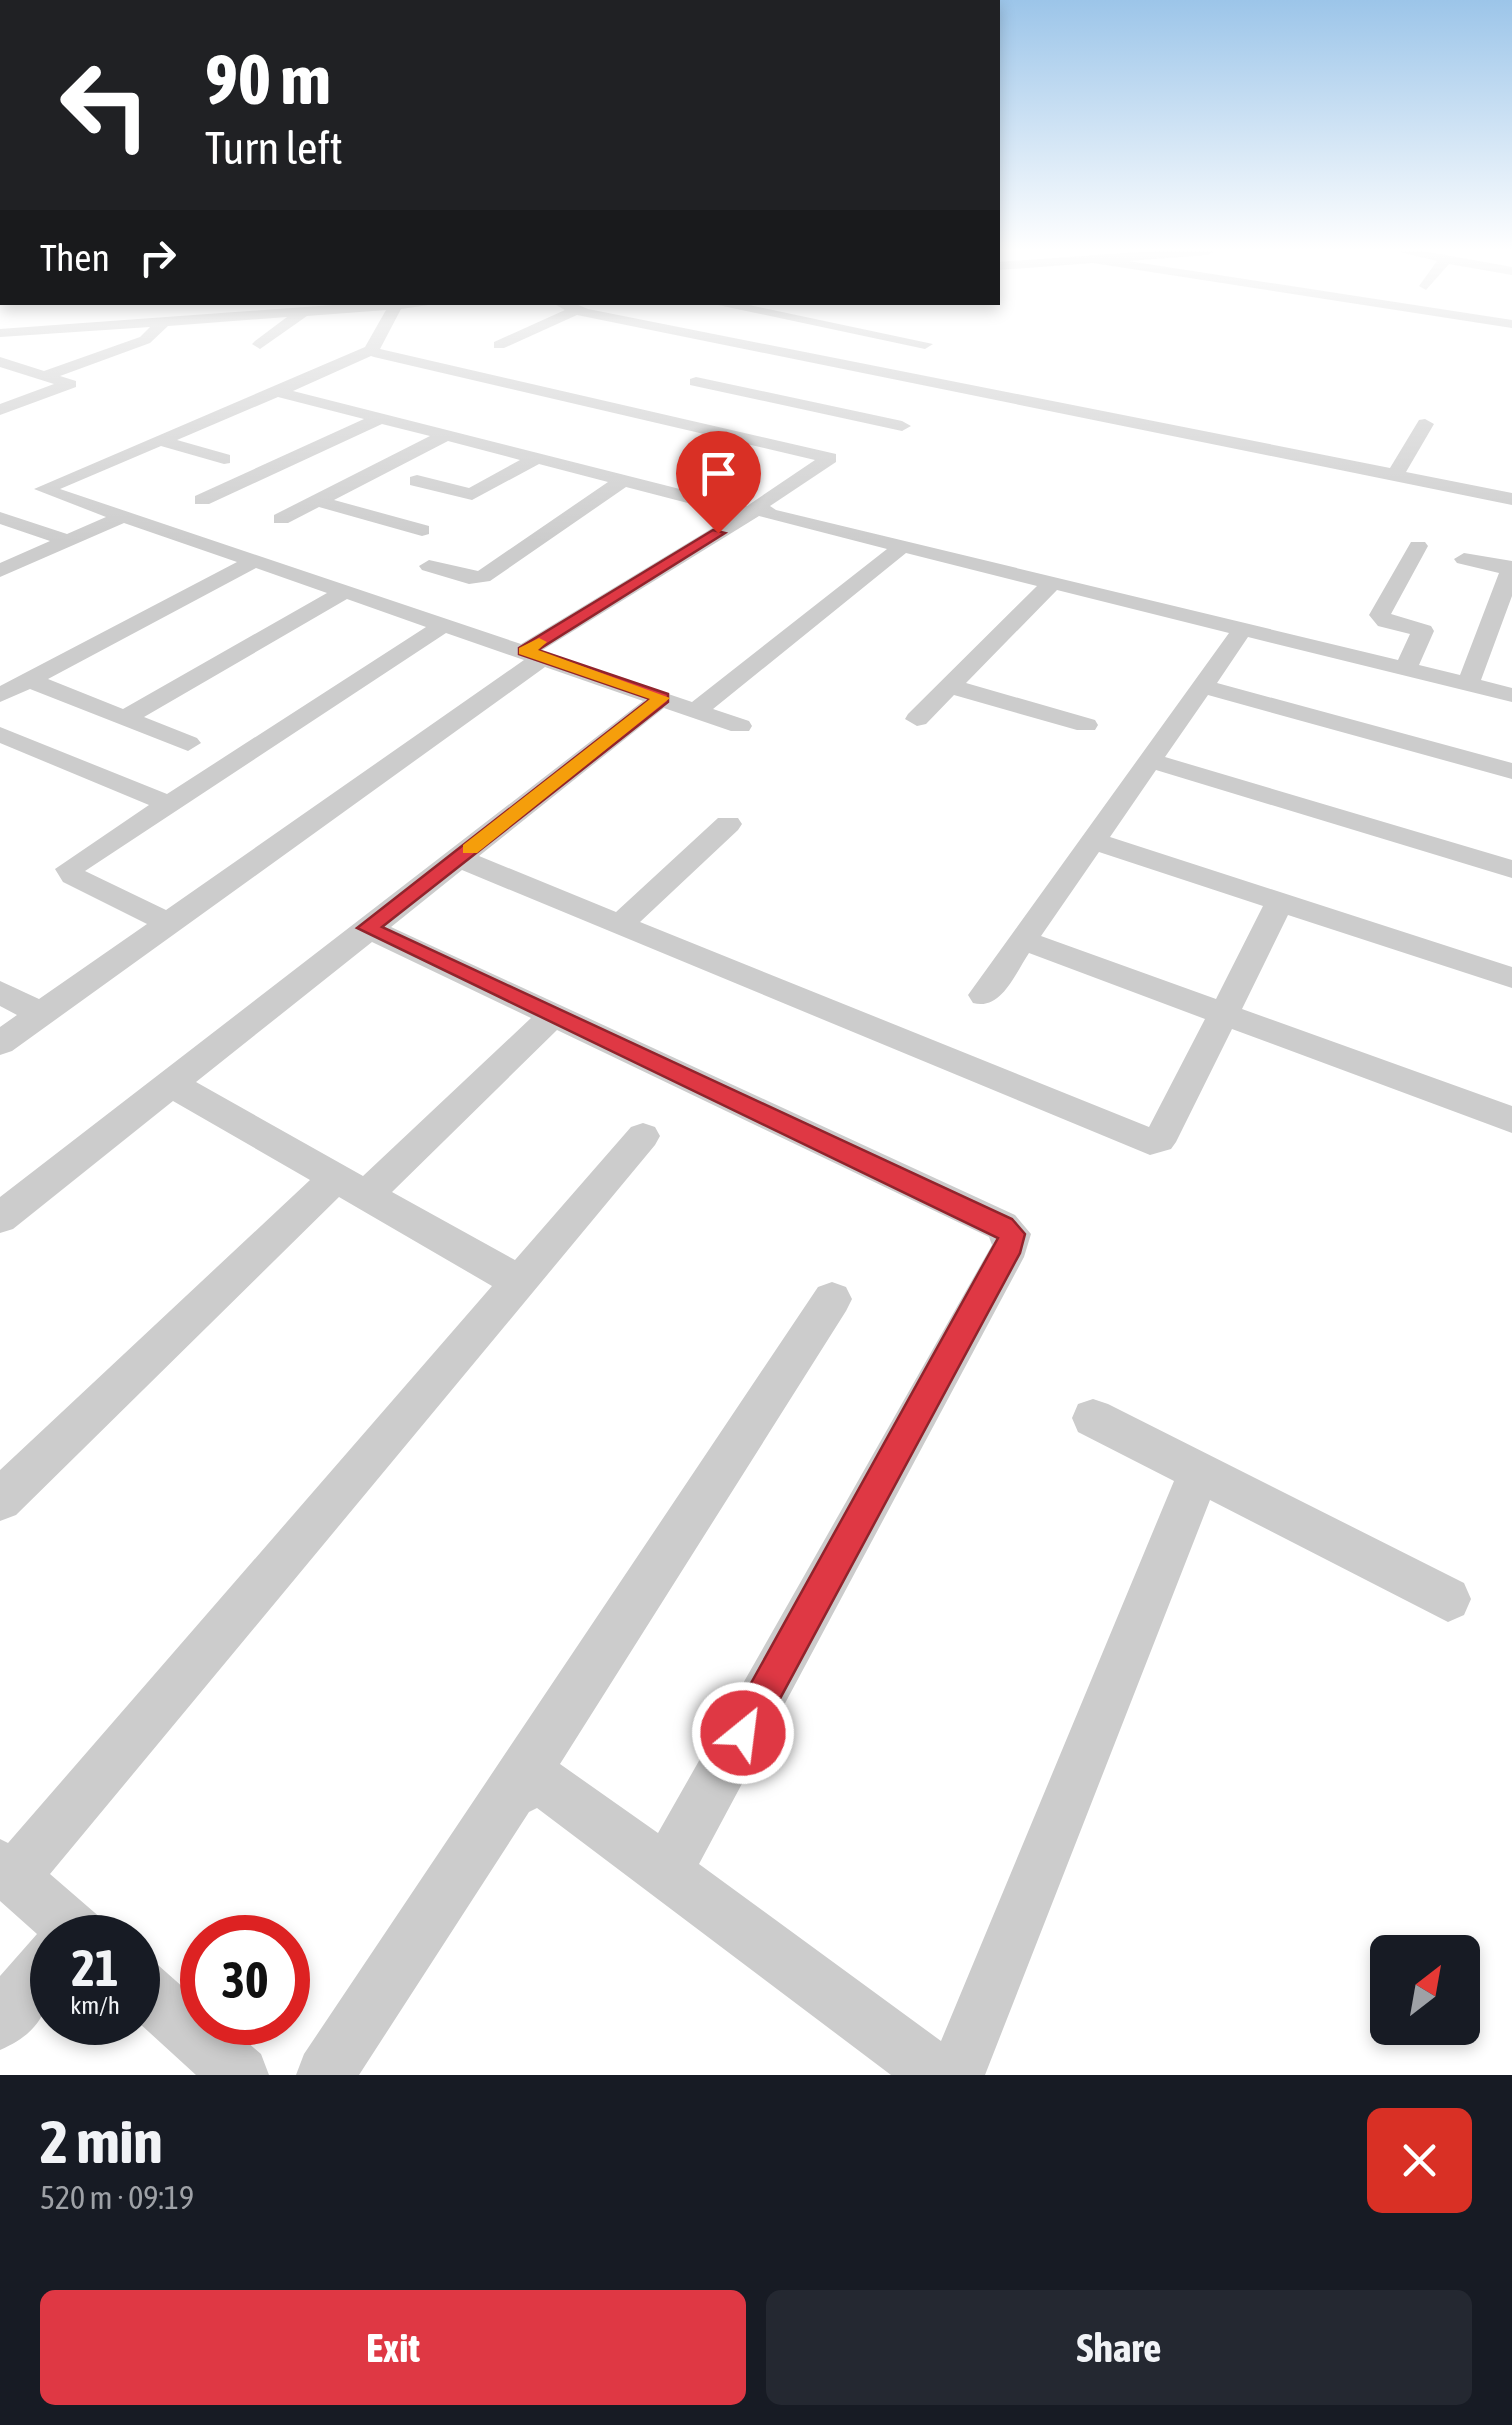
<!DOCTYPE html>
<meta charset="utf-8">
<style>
:root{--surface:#171b24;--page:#242831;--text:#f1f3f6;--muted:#9ea1a6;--accent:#df3844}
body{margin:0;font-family:"Asap Condensed",sans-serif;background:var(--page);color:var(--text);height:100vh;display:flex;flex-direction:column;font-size:38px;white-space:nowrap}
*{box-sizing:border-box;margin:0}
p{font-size:32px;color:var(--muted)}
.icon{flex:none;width:55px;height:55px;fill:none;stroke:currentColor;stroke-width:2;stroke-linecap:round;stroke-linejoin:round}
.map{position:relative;height:2075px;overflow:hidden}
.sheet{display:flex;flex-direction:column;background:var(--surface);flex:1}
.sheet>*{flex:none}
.guide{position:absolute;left:0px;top:0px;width:1000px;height:305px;box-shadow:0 5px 15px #0003;background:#202124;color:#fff;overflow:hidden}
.needle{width:65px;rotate:31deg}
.tools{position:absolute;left:1370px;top:1935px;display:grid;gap:20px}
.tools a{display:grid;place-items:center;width:110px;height:110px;border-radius:15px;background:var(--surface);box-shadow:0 5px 15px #0003;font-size:50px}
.speed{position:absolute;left:30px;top:1915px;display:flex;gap:20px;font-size:50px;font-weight:700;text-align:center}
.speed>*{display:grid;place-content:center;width:130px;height:130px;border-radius:50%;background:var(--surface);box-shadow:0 5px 15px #0003;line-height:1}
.speed small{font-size:25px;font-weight:400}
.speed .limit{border:15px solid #d22;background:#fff;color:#111}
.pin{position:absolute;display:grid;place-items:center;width:85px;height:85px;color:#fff;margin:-102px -42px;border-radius:50% 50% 50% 0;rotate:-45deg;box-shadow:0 0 10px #0007}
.pin .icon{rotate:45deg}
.me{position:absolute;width:110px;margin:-55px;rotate:29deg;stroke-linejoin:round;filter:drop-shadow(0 0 8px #0008)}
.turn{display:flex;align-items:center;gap:35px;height:210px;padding:0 40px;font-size:45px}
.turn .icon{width:130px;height:130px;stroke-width:2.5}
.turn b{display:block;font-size:70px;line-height:85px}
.then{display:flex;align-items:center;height:95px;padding:0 40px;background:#0003;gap:20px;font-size:38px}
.round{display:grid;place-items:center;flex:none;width:105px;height:105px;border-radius:15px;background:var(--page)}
.head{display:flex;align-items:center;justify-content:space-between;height:170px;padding:0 40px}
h1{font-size:60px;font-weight:700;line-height:75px}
.cta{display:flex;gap:20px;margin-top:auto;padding:20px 40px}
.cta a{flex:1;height:115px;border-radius:15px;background:var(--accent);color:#fff;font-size:40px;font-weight:700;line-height:115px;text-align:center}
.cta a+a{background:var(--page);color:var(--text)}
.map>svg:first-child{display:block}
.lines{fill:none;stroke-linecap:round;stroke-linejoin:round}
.minor{fill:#ccc;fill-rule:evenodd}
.route{fill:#df3844;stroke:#91242c;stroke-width:2.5}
.slow{fill:#f59e0b}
</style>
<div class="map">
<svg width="1512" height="2075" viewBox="0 0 1512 2075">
<rect width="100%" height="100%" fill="#fff"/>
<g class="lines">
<path class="minor" d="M1153,251h61l-6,4 -80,6 384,59v8l-419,-65 -95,7v-8z
M1395,251h28l89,16v8l-63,-11 -23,26 -7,-4 18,-25z
M374,302h75l-48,7 -21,40 456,105v8l-66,44 6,4 622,150 12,-26 -32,-8 -9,-11 42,-73h14l3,4 -37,68 40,12 3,5 -15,34 41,10 39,-102 -42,-10 -3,-4 10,-6 48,8v35l-31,84 31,8v14l-264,-65 -31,46 295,80v16l-304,-84 -43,62 347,103v18l-356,-108 -46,67 402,130v21l-224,-73 -46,94 270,97v27l-280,-104 -56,113 -5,7 -21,6 -688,-285 -71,57 624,288 16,19 -7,23 -325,607 242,177 233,-560 -96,-49 -6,-14 6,-14 15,-5 15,5 356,179 7,16 -7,16 -16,7 -238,-122 -225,575h-94l-354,-267 -8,4 -170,263h-63l8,-21 514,-767 14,-5 14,5 6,12 -6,12 -286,453 98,69 334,-588 -3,-8 -432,-207 -165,162 123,68 116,-133 12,-4 12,4 5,9 -5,9 -605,729 52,45 8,19h-58c0,51 4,88 -52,112v-74l37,-42 -37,-33v-62l8,4 484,-557 -153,-89 -323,318 -16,6v-51l310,-290 -137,-79 -160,128 -13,4v-36l643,-496 -98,-34 -533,384 -12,4v-28l17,-12 -17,-9v-25l39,18 108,-75 -84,-42 -8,-13 94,-64 -149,-62v-16l167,67 259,-167 -79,-28 -203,118 53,21 4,5 -13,8 -158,-62 -30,13v-16l237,-124 -113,-39 -124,54v-14l50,-22 -50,-17v-12l67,22 39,-17 -72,-28 331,-142 21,-37 -79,6 -47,33 -8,-5 3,-3 32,-24 -119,9 -18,17 -90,33 16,5v6l-76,28v-11l54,-20 -54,-17v-10l44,14 96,-34 10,-10 -150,10v-8zM371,356l3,1 441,103 -68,46 -454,-115zM278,397l86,22 -169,77v8h14l173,-80 48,12 -156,79v8h14l31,-16 103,29 7,-2v-8l-95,-26 114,-59 72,19 -51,28 -52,-13 -7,2v8l62,15 67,-36 69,18 -130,89 -49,-11 -10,6 3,4 47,14 21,-3 136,-94 108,28 -213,129 -461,-155 101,-43 63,18 6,-1v-8l-53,-15zM759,516l128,33 -195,153 -151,-51zM906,553l131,33 -129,128 -3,5 12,7 9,-2 28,-29 123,35h18l3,-5 -3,-5 -129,-37 91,-93 172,43 -261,362 5,8c28,8 42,-29 56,-50l176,66 -56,108 -509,-205 98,-92 4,-6 -4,-6h-20l-102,94 -137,-56 185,-148 67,23h18l3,-5 -3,-5 -36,-12zM256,568l71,25 -204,116 -75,-30zM446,633l78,27 -358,250 -81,-39zM1099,852l164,54 -47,93 -175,-63zM372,942l159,76 -168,158 -167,-94z
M551,302h20l17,7 802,159 29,-48 6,-1 9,5 -28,48 106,21v12l-935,-190 -73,33h-10v-6l71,-32z
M704,302h31l198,42 -8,5z
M696,377l206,44 9,5 -9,5 -212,-46v-6z
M138,1957l20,8 44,39v18h22l37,32 8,21h-73l-58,-53z"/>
</g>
<linearGradient id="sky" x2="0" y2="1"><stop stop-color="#9cc5e9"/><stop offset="0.46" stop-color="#fff"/><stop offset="1" stop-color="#fff" stop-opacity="0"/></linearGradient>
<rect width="1512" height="542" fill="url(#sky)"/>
<path class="route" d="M713,530l12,3 -187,117 130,44v8l-286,225 630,292 13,15 -5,19 -265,492 -12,5 -13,-5 -5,-12 5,-12 268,-483 -641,-310 293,-229 -131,-45v-6z"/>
<path class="slow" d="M539,638l8,4 -9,8 132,48 -193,155h-14v-8l187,-146 -131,-45v-6z"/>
</svg>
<div class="tools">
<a><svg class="needle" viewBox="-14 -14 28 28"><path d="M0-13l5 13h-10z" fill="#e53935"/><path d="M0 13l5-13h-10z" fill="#9ea1a6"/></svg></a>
</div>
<div class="speed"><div>21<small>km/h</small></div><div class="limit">30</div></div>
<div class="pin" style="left:718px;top:533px;background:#d93025"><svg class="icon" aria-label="arrive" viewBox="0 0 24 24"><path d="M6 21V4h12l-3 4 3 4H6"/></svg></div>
<svg class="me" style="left:743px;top:1733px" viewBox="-20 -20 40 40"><circle r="17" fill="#df3844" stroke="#fff" stroke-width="3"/><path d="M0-11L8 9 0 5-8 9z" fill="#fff"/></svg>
<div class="guide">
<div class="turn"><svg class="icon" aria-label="left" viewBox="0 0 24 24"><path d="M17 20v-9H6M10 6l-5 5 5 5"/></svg><div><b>90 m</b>Turn left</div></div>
<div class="then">Then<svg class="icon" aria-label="right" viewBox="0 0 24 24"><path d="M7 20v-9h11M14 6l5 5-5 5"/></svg></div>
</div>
</div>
<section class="sheet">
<div class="head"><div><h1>2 min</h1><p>520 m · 09:19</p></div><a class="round" style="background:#d93025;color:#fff"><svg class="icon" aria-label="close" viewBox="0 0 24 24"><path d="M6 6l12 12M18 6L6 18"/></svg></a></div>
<div class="cta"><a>Exit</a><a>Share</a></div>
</section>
